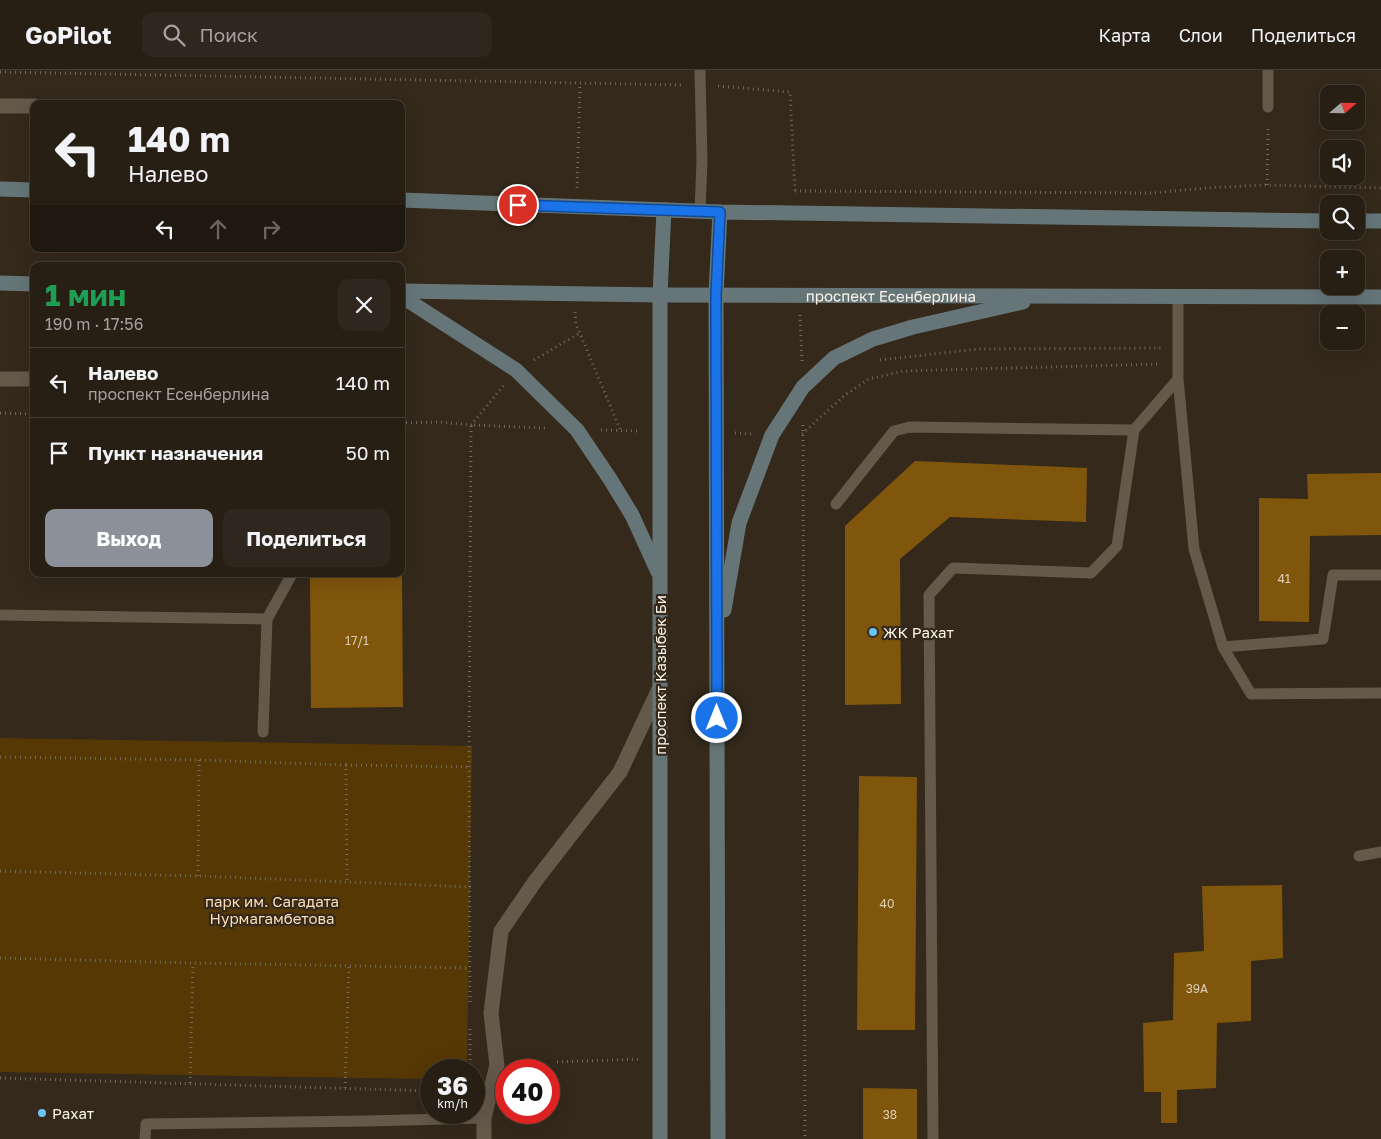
<!DOCTYPE html>
<html lang="ru">
<meta charset="utf-8">
<style>
:root{--surface:#271f14;--page:#2f271d;--text:#f1f3f6;--muted:#a4a2a0;--line:#433d34;--accent:#8c9099}
body{margin:0;font-family:"Golos Text",sans-serif;background:var(--page);color:var(--text);height:100vh;display:flex;flex-direction:column;font-size:19px;white-space:nowrap}
*{box-sizing:border-box;margin:0}
p{font-size:16px;color:var(--muted)}
.icon{flex:none;width:28px;height:28px;fill:none;stroke:currentColor;stroke-width:2;stroke-linecap:round;stroke-linejoin:round}
.map{position:relative;flex:1;overflow:hidden}
.panel{position:absolute;left:30px;top:192px;width:375px;height:315px;display:flex;flex-direction:column;background:var(--surface);border-radius:10px;box-shadow:0 5px 20px #0002,0 0 0 1px var(--line)}
.panel>*{flex:none}
.banner{position:absolute;left:30px;top:30px;width:375px;height:152px;border-radius:10px;box-shadow:0 5px 20px #0002,0 0 0 1px var(--line);background:#271f14;color:var(--text);overflow:hidden}
.needle{width:32px;rotate:70deg}
.tools{position:absolute;left:1320px;top:15px;display:grid;gap:10px}
.tools a{display:grid;place-items:center;width:45px;height:45px;border-radius:10px;background:var(--surface);box-shadow:0 5px 20px #0002,0 0 0 1px var(--line);font-size:25px}
.speed{position:absolute;left:420px;top:989px;display:flex;gap:10px;font-size:25px;font-weight:700;text-align:center}
.speed>*{display:grid;place-content:center;width:65px;height:65px;border-radius:50%;background:var(--surface);box-shadow:0 5px 20px #0002,0 0 0 1px var(--line);line-height:1}
.speed small{font-size:12px;font-weight:400}
.speed .limit{border:8px solid #d22;background:#fff;color:#111}
.pin{position:absolute;display:grid;place-items:center;width:42px;height:42px;color:#fff;margin:-21px;border:2px solid #fff;border-radius:50%;box-shadow:0 1px 5px #0007}
.me{position:absolute;width:55px;margin:-28px;rotate:0deg;stroke-linejoin:round;filter:drop-shadow(0 0 4px #0008)}
.turn{display:flex;align-items:center;gap:18px;height:105px;padding:0 15px;font-size:22px}
.turn .icon{width:65px;height:65px;stroke-width:2.5}
.turn b{display:block;font-size:35px;line-height:42px}
.lanes{display:flex;align-items:center;height:48px;padding:0 15px;background:#0003;justify-content:center;gap:25px;direction:ltr}
.lanes .off{opacity:.35}
.round{display:grid;place-items:center;flex:none;width:52px;height:52px;border-radius:10px;background:var(--page)}
.headline{display:flex;align-items:center;justify-content:space-between;height:85px;padding:0 15px}
h1{font-size:30px;font-weight:700;line-height:38px;color:#1e9e55}
.action{display:flex;gap:10px;margin-top:auto;padding:10px 15px}
.action a{flex:1;height:58px;border-radius:10px;background:var(--accent);color:#fff;font-size:20px;font-weight:700;line-height:58px;text-align:center}
.action a+a{background:var(--page);color:var(--text)}
ul{padding:0;list-style:none}
li{display:flex;align-items:center;gap:15px;height:70px;padding:0 15px;border-top:1px solid var(--line)}
li div{flex:1}
li b{display:block;font-size:19px}
li em{font-style:normal}
header{display:flex;align-items:center;gap:30px;box-sizing:border-box;height:70px;padding:0 25px;background:var(--surface);border-bottom:1px solid var(--line)}
header strong{font-size:24px}
nav{display:flex;gap:28px;margin-inline-start:auto;font-size:18px}
.search{width:350px;height:45px;background:var(--page);display:flex;align-items:center;gap:12px;box-sizing:border-box;padding:0 18px;border-radius:10px;color:var(--muted);font-size:19px}
.map>svg:first-child{display:block}
.green{fill:#553804}
.building{fill:#80560c}
.lines{fill:none;stroke-linecap:round;stroke-linejoin:round}
.path{stroke:#736a5d;stroke-width:3;stroke-dasharray:1 4;stroke-linecap:butt}
.lane{stroke:#65594a;stroke-width:11}
.street{stroke:#65594a;stroke-width:15}
.secondary{stroke:#667678;stroke-width:15}
.route-casing{stroke:#114b97;stroke-width:12}
.route{stroke:#1a73e8;stroke-width:9}
.poi-dot{fill:#6cc3f2;stroke:#34291b;stroke-width:2}
.labels{text-anchor:middle;dominant-baseline:central;stroke-width:4.5;stroke-linejoin:round;paint-order:stroke}
.number-label{font-size:12px;fill:#dcccb3}
.street-label{font-size:15px;fill:#fbf4eb;stroke:#34291b}
.poi-label{font-size:15px;fill:#fbf4eb;stroke:#34291b;text-anchor:start}
.park-label{font-size:15px;fill:#fbddb6;stroke:#34291b}
</style>
<header>
<strong>GoPilot</strong>
<div class="search"><svg class="icon" aria-label="search" viewBox="0 0 24 24"><circle cx="10" cy="10" r="6"/><path d="M15 15l6 6"/></svg>Поиск</div>
<nav><a>Карта</a><a>Слои</a><a>Поделиться</a></nav>
</header>
<div class="map">
<svg width="1381" height="1069" viewBox="0 0 1381 1069">
<rect width="100%" height="100%" fill="#34291b"/>
<path class="green" d="M0,668l472,8 -5,324h-36v9l-431,-7z"/>
<path class="building" d="M915,391l172,7 -1,54 -136,-5 -50,42 1,145 -56,1v-179z
M1381,403v62l-71,1 -1,86 -50,-1v-123l49,1 -1,-25z
M310,504h92l1,133 -92,1z
M859,706l58,1 -2,253h-58z
M1282,815l1,73 -32,3v60l-34,2 -1,65 -39,2v33h-16v-31h-17l-1,-69 30,-3 1,-67 30,-2 -2,-65z
M863,1018l54,1v50h-54z"/>
<g class="lines">
<path class="path" d="M0,2l682,13
M718,16l72,6 5,99
M1267,115l1,-60
M577,118l3,-104
M795,121l357,2 53,-5 62,-3 114,3
M575,242l1,12 44,105
M800,245l2,46
M534,290l46,-27
M880,290l98,-11 183,-1
M0,343l34,1
M401,353l37,-1 33,3 33,-40
M803,355l2,714
M601,360l39,1
M735,363l16,1
M802,364l43,-39 24,-16 34,-8 257,-7
M0,687l199,3 147,5 1,117
M346,695l123,2
M0,801l198,5 273,11
M198,806l1,-116
M0,888l193,5 277,5
M470,932l-1,-235 2,-342 74,3
M557,992l85,-3
M470,1000v-44
M0,1008l431,13
M190,1013l3,-120
M345,1018l4,-123"/>
<path class="lane" d="M1268,37v-37
M700,141l2,-50 -2,-91
M1178,226v83l16,170 29,98 28,47 130,-1
M836,434l58,-73 16,-4 224,3
M0,545l267,4 25,-45
M1223,577l100,-8 10,-64h48
M263,662l4,-113
M1359,786l22,-4
M145,1069l1,-15 221,-3 117,-3
M933,1069l-4,-544 24,-27 138,5 26,-27 17,-116 44,-51"/>
<path class="street" d="M0,36h34
M0,309h34
M484,1069v-21l13,-53 -6,-52 10,-82 35,-51 84,-108 40,-85"/>
<g class="secondary">
<path d="M0,119l34,1"/>
<path d="M401,130l319,12 609,9"/>
<path d="M1356,151h25"/>
<path d="M0,213l34,1"/>
<path id="s1" d="M401,221l259,4 721,2"/>
<path d="M401,226l115,74 61,60 33,49 22,36 26,57"/>
<path d="M724,540l15,-87 33,-88 31,-48 31,-29 39,-19 40,-12 110,-25"/>
<path d="M660,1069v-844l4,-85"/>
<path d="M718,1069l-2,-844 4,-83"/>
</g>
</g>
<g class="lines">
<defs>
<path id="route" d="M518,135l202,7 -4,83 1,423"/>
</defs>
<use href="#route" class="route-casing"/>
<use href="#route" class="route"/>
</g>
<g class="poi-dot">
<circle cx="873" cy="562" r="5"/>
<circle cx="42" cy="1043" r="5"/>
</g>
<g class="labels">
<g class="number-label">
<text x="1284" y="508">41</text>
<text x="357" y="570">17/1</text>
<text x="887" y="833">40</text>
<text x="1197" y="918">39А</text>
<text x="890" y="1044">38</text>
</g>
<g class="street-label">
<text stroke="none"><textPath href="#s1" startOffset="490">проспект Есенберлина</textPath></text>
<text transform="translate(660 605) rotate(-90)">проспект Казыбек Би</text>
</g>
<g class="poi-label">
<text x="883" y="562">ЖК Рахат</text>
<text x="52" y="1043">Рахат</text>
</g>
<g class="park-label">
<text x="272" y="831">парк им. Сагадата<tspan x="272" dy="17">Нурмагамбетова</tspan></text>
</g>
</g>
</svg>
<div class="tools">
<a><svg class="needle" viewBox="-14 -14 28 28"><path d="M0-13l5 13h-10z" fill="#e53935"/><path d="M0 13l5-13h-10z" fill="#a4a2a0"/></svg></a>
<a><svg class="icon" aria-label="sound" viewBox="0 0 24 24"><path d="M4 9h4l5-4v14l-5-4H4zM17 9q2 3 0 6"/></svg></a>
<a><svg class="icon" aria-label="search" viewBox="0 0 24 24"><circle cx="10" cy="10" r="6"/><path d="M15 15l6 6"/></svg></a>
<a>+</a>
<a>−</a>
</div>
<div class="speed"><div>36<small>km/h</small></div><div class="limit">40</div></div>
<div class="pin" style="left:518px;top:135px;background:#d93025"><svg class="icon" aria-label="arrive" viewBox="0 0 24 24"><path d="M6 21V4h12l-3 4 3 4H6"/></svg></div>
<svg class="me" style="left:717px;top:648px" viewBox="-20 -20 40 40"><circle r="17" fill="#1a73e8" stroke="#fff" stroke-width="3"/><path d="M0-11L8 9 0 5-8 9z" fill="#fff"/></svg>
<div class="banner">
<div class="turn"><svg class="icon" aria-label="left" viewBox="0 0 24 24"><path d="M17 20v-9H6M10 6l-5 5 5 5"/></svg><div><b>140 m</b>Налево</div></div>
<div class="lanes"><svg class="icon" aria-label="left" viewBox="0 0 24 24"><path d="M17 20v-9H6M10 6l-5 5 5 5"/></svg><svg class="icon off" aria-label="ahead" viewBox="0 0 24 24"><path d="M12 20V5M6 11l6-6 6 6"/></svg><svg class="icon off" aria-label="right" viewBox="0 0 24 24"><path d="M7 20v-9h11M14 6l5 5-5 5"/></svg></div>
</div>
<section class="panel">
<div class="headline"><div><h1>1 мин</h1><p>190 m · 17:56</p></div><a class="round"><svg class="icon" aria-label="close" viewBox="0 0 24 24"><path d="M6 6l12 12M18 6L6 18"/></svg></a></div>
<ul>
<li><svg class="icon" aria-label="left" viewBox="0 0 24 24"><path d="M17 20v-9H6M10 6l-5 5 5 5"/></svg><div><b>Налево</b><p>проспект Есенберлина</p></div><em>140 m</em></li>
<li><svg class="icon" aria-label="arrive" viewBox="0 0 24 24"><path d="M6 21V4h12l-3 4 3 4H6"/></svg><div><b>Пункт назначения</b></div><em>50 m</em></li>
</ul>
<div class="action"><a>Выход</a><a>Поделиться</a></div>
</section>
</div>
